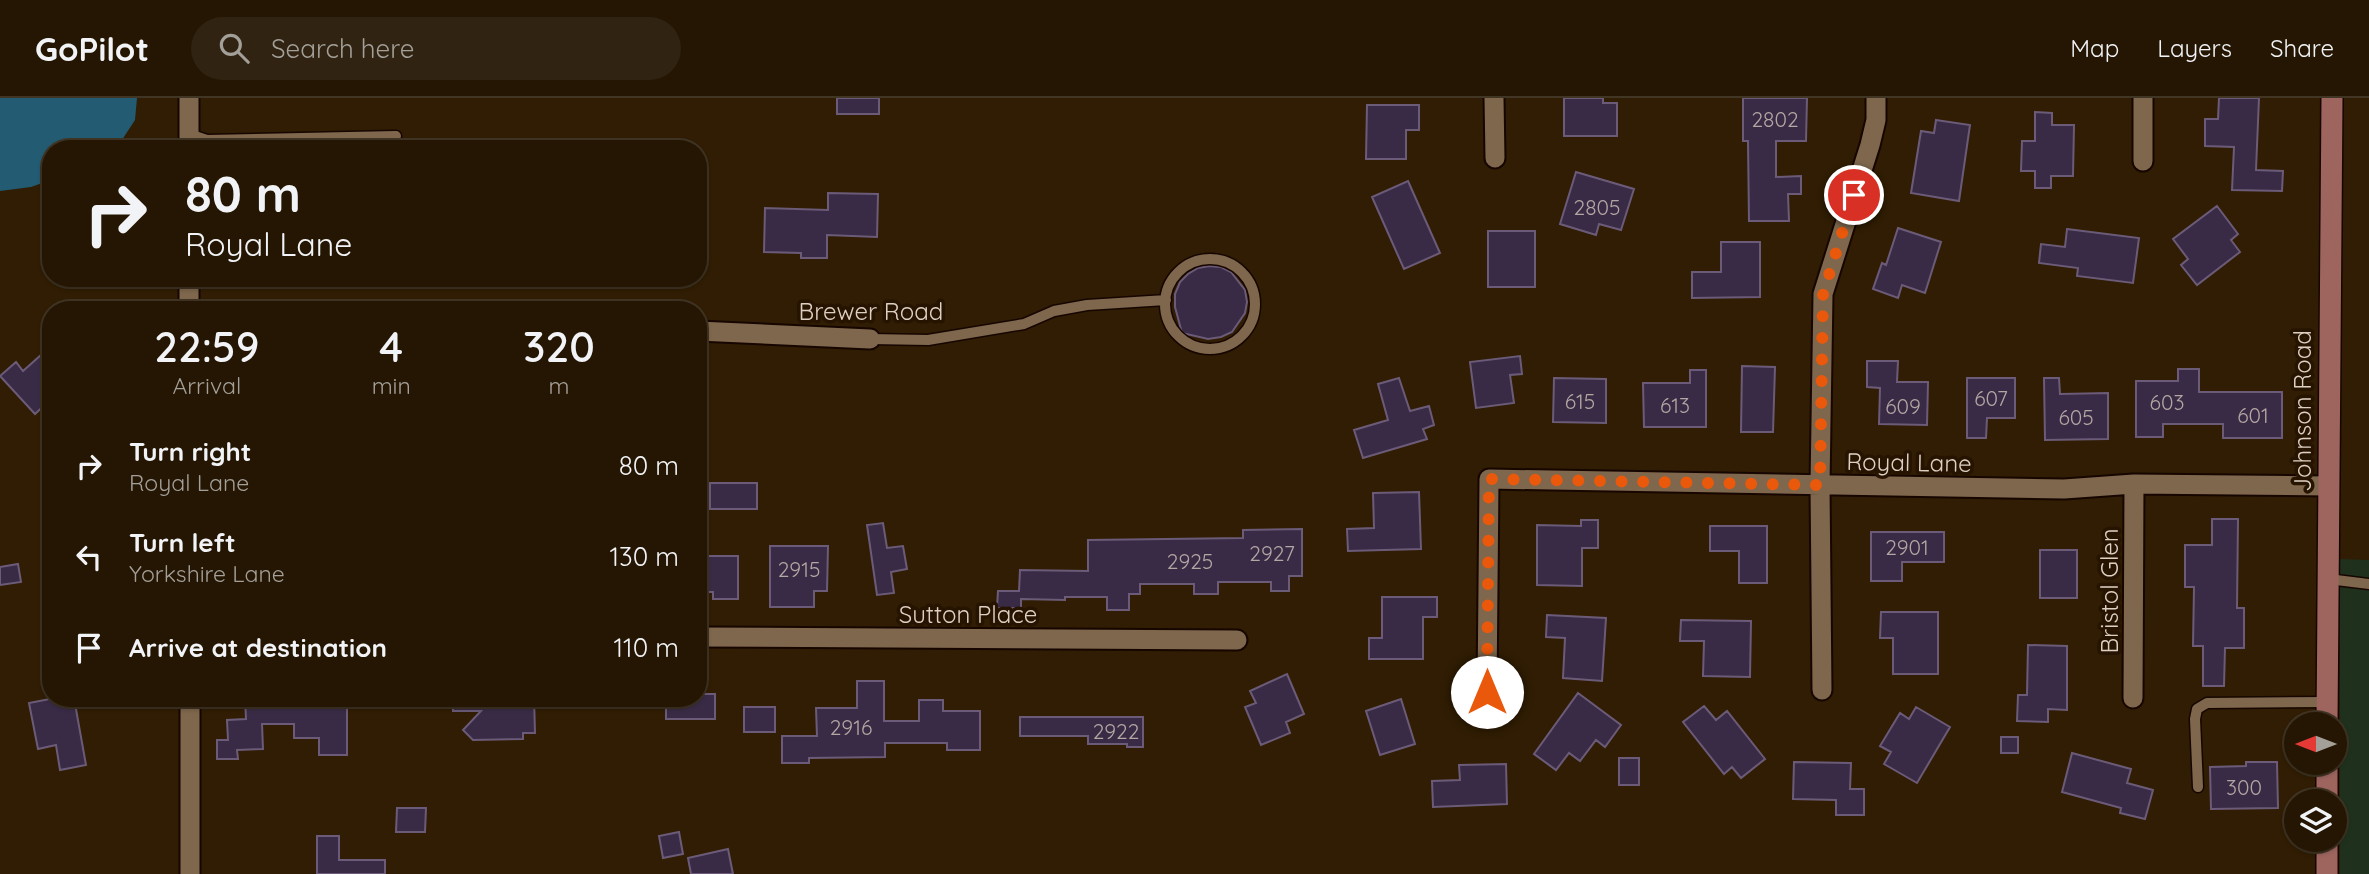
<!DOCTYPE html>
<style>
:root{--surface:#241602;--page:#302311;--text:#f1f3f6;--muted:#a39f99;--line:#413524}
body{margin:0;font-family:Quicksand,sans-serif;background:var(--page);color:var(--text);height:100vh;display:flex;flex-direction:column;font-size:26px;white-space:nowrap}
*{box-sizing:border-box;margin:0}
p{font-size:23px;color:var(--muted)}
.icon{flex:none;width:38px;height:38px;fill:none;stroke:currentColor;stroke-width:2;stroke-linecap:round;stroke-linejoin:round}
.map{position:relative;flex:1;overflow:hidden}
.side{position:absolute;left:42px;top:203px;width:665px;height:406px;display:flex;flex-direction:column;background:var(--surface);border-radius:28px;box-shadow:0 2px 5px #0004,0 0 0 2px var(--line)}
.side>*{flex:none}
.banner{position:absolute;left:42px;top:42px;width:665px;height:147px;border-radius:28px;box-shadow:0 2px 5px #0004,0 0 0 2px var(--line);background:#241602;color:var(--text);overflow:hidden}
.needle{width:46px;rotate:270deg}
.tools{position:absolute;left:2284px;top:614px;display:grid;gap:14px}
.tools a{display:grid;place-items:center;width:63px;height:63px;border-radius:50%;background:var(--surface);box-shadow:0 2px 5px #0004,0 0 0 2px var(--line);font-size:35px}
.pin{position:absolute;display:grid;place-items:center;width:60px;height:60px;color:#fff;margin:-30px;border:4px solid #fff;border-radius:50%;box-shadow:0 2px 7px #0007}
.me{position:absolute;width:77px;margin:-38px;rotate:0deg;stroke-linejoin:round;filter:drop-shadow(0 0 5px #0008)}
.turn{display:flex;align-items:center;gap:24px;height:147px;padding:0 28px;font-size:32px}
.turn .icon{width:91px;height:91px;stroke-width:2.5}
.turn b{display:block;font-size:49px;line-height:60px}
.eta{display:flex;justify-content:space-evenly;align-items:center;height:119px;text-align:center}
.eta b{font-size:42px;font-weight:600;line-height:49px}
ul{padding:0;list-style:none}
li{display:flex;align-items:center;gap:21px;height:91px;padding:0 28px}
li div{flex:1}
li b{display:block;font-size:26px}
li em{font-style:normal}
header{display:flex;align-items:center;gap:42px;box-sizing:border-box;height:98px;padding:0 35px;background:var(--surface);border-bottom:2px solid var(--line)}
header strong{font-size:33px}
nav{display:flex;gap:38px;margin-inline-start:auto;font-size:24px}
.search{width:490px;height:63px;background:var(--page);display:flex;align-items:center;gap:18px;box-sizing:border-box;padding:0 24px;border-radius:38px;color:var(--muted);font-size:26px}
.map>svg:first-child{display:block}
.green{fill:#1f311d}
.water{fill:#235b73}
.building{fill:#392b45;stroke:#6b5b78;stroke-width:2}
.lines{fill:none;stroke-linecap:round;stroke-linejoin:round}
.lane-casing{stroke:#170600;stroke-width:13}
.street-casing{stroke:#170600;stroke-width:23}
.secondary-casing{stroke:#170600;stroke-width:24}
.lane{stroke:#7e674c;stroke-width:10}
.street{stroke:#7e674c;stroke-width:19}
.secondary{stroke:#9e655f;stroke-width:21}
.route{stroke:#ea580c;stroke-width:12;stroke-dasharray:0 21.6}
.labels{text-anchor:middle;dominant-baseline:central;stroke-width:7;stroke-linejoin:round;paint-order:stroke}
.number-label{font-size:21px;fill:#b4a6a2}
.street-label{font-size:24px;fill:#ddcfc1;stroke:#261300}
</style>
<header>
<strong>GoPilot</strong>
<div class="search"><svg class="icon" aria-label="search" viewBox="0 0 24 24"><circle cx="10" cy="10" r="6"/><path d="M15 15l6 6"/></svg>Search here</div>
<nav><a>Map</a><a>Layers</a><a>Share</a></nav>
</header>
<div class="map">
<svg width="2369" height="776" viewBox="0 0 2369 776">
<rect width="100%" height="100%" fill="#301d03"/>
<path class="green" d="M2340,461l29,1v314h-29z"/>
<path class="water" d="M0,0h137l-2,22 -19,29h-65v31l-20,7 -31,4z"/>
<path class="building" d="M837,0h42v16h-42z
M1564,0h39v5h14v33h-53z
M1743,0h64l-1,43h-30v36l25,-1v18h-13l1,27h-40l-1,-80h-5z
M2219,0h40l-3,72 27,1 -1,20 -50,-1 2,-43 -29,-1v-27h13z
M1367,7h52v25h-13v29h-40z
M2035,14l17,1v12h22l-1,51h-22v12h-16v-17h-14l1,-30h13z
M1936,22l34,5 -11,76 -48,-8 10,-62 13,2z
M1576,74l58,17 -13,41 -22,-6 -3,11 -36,-11z
M1408,83l32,72 -36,16 -32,-72z
M828,95l50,1 -1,43 -50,-2v23h-26v-5l-37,-1 1,-44 63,2z
M2217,108l21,28 -7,6 9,12 -43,33 -16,-20 7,-6 -15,-20z
M1898,130l43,14 -16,51 -23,-8 -4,13 -25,-9 9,-26 4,2z
M2067,131l72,9 -6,45 -56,-7 1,-8 -39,-5 2,-19 24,3z
M1488,133h47v56h-47z
M1721,144h39v55l-68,1v-26h29z
M1209,168l12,1 10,5 14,18 2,12 -2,11 -13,19 -11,5 -13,2 -26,-6 -7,-26v-13l5,-12 8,-8 10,-6z
M51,248v53l-16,15 -35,-38 16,-14 7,9z
M1520,258l2,18 -12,1 4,28 -38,5 -6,-46z
M1867,263h31l-1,21h31l-1,43 -48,-1 1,-36 -13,-1z
M1742,268l33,1 -2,65h-32z
M2178,271h21v23h83v46h-59v-14h-60v13h-27v-56h42z
M1690,272h16v57h-62l-1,-44h47z
M1399,280l11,33 19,-5 5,19 -11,4 4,10 -64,19 -9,-28 34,-10 -10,-36z
M1554,280l52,1v44l-53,-1z
M1967,280h48v40h-28l-1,20h-19z
M2044,280h15l1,16 48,-1v46l-63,1z
M710,385h47v26h-47z
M1419,394l2,57 -73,2 -1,-22 27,-1 -1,-35z
M2212,421h26l-1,89h7v40h-19l-1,38h-21v-40h-10l1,-59h-9v-42h27z
M1581,422h17v28h-16v38l-45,-1v-60l44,1z
M883,425l4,25 16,-2 4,23 -16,3 3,21 -17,2 -10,-70z
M1710,428h57v57h-28v-32h-29z
M1302,431v47h-13v15h-18v-9h-53v12h-24v-10h-54v10h-11v16h-22v-13h-42v3l-44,-1v9h-24l1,-17h21l1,-21 68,1v-31l155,-2v-8z
M1871,434h73v30h-42v19h-31z
M770,448h58l-1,45h-13v16h-44z
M2040,452h37v48h-37z
M703,458h35v43h-25v-7h-15v-24h5z
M18,466l3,18 -21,3v-18z
M1382,499h55v20h-14v42h-54v-21h13z
M1881,514h57v62h-45v-36h-13z
M1547,517l59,3 -4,63 -39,-3 2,-40 -19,-1z
M1681,522l70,1 -1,56 -47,-1 1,-35h-24z
M2028,547l39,1v64l-19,-1v13l-31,-1 1,-26h9z
M1287,576l17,40 -18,8 4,11 -29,12 -16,-38 11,-4 -6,-12z
M857,583h27v40h35v-21h24v11h37v39h-33v-7h-62v14l-76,1v5h-27v-27h35l-1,-28h41z
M1578,595l43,32 -16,22 -9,-7 -16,21 -11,-8 -13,17 -22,-16z
M698,596h17v25h-49v-21h32z
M55,600h19l12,67 -26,5 -4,-25 -18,4 -9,-46z
M245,600h102v57h-28v-17h-25v-14h-32l1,25 -26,1 1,9h-21v-19h11l-1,-20 19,-1z
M453,600h81l1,35h-12v6l-50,1 -10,-10 18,-19h-28z
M1401,601l14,45 -35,11 -14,-44z
M1704,608l12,14 11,-9 38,48 -24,19 -9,-11 -8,7 -41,-52z
M744,609h31v25h-31z
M1916,609l34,20 -33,56 -33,-19 7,-12 -11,-6 20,-33 9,6z
M1020,619h123v30h-16v-3h-39v-8h-68z
M2001,639h17v16h-17z
M2072,655l59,16 -4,14 26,7 -8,29 -25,-6 1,-5 -59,-16z
M1619,660h20v27h-20z
M1794,664l57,1 -1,26h14v26h-28v-15l-43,-1z
M2246,664h31l1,46 -67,1 -1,-42 36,-1z
M1506,666l1,40 -74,3 -1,-26 28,-1 -1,-15z
M397,710h29l-1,24h-29z
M679,734l4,22 -20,4 -4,-22z
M317,738h22v24h46v14h-68z
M728,751l5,25h-42l-3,-16z"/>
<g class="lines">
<defs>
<path id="lane" d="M189,36l18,6 189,-4
M1165 206a45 45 0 1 1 90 0a45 45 0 1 1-90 0Z
M870,241l58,1 96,-16 30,-13 33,-6 79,-5
M2328,481l41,5
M2198,689l-3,-68 2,-10 10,-6 120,-1"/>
<path id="street" d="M1494,0l1,60
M189,51v-51
M2143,63v-63
M189,212v-32
M698,233l172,8
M698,539l539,3
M1822,592l-2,-205 3,-191 47,-149 6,-25v-22
M1487,594l2,-213 575,10 70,-5 194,2
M190,600v176
M2133,600l1,-214"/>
<path id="secondary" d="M2327,626l5,-626
M2327,665v39
M2327,742v34"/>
</defs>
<use href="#lane" class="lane-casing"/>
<use href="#street" class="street-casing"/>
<use href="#secondary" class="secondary-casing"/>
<use href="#lane" class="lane"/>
<use href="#street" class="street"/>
<use href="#secondary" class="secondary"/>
</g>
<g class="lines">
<path class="route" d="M1487,594l2,-213 331,6 3,-191 31,-99"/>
</g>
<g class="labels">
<g class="number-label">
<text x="1775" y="21">2802</text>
<text x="1597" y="109">2805</text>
<text x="1991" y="300">607</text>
<text x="1580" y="303">615</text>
<text x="2167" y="304">603</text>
<text x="1675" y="307">613</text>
<text x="1903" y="308">609</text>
<text x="2253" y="317">601</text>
<text x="2076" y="319">605</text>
<text x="1907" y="449">2901</text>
<text x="1272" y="455">2927</text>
<text x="1190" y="463">2925</text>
<text x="799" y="471">2915</text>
<text x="851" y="629">2916</text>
<text x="1116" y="633">2922</text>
<text x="2244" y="689">300</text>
</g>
<g class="street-label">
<text x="871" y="213">Brewer Road</text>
<text transform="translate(2302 313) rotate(-90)">Johnson Road</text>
<text transform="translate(1909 364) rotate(1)">Royal Lane</text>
<text transform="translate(2109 493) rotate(-90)">Bristol Glen</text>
<text x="968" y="516">Sutton Place</text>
</g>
</g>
</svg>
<div class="tools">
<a><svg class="needle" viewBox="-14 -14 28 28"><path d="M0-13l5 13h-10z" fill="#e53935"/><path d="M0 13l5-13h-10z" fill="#a39f99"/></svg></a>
<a><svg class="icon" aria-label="layers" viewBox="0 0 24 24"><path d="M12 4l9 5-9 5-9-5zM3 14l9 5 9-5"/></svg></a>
</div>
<div class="pin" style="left:1854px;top:97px;background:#d93025"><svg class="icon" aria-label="arrive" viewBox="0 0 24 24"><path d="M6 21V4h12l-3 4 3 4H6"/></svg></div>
<svg class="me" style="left:1487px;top:594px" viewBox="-20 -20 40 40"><circle r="19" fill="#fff"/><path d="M0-13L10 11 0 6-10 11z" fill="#ea580c"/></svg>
<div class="banner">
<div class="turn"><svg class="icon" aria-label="right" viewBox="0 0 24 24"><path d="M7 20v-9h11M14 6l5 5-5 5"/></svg><div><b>80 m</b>Royal Lane</div></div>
</div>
<section class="side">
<div class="eta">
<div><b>22:59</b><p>Arrival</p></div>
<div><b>4</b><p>min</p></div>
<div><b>320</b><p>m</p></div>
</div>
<ul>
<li><svg class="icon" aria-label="right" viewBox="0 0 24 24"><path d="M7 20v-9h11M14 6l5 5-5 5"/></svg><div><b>Turn right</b><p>Royal Lane</p></div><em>80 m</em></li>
<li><svg class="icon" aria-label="left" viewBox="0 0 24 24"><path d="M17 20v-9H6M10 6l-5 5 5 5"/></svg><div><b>Turn left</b><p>Yorkshire Lane</p></div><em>130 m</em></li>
<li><svg class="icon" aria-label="arrive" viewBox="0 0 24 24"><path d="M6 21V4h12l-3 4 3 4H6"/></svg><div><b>Arrive at destination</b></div><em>110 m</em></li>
</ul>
</section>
</div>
